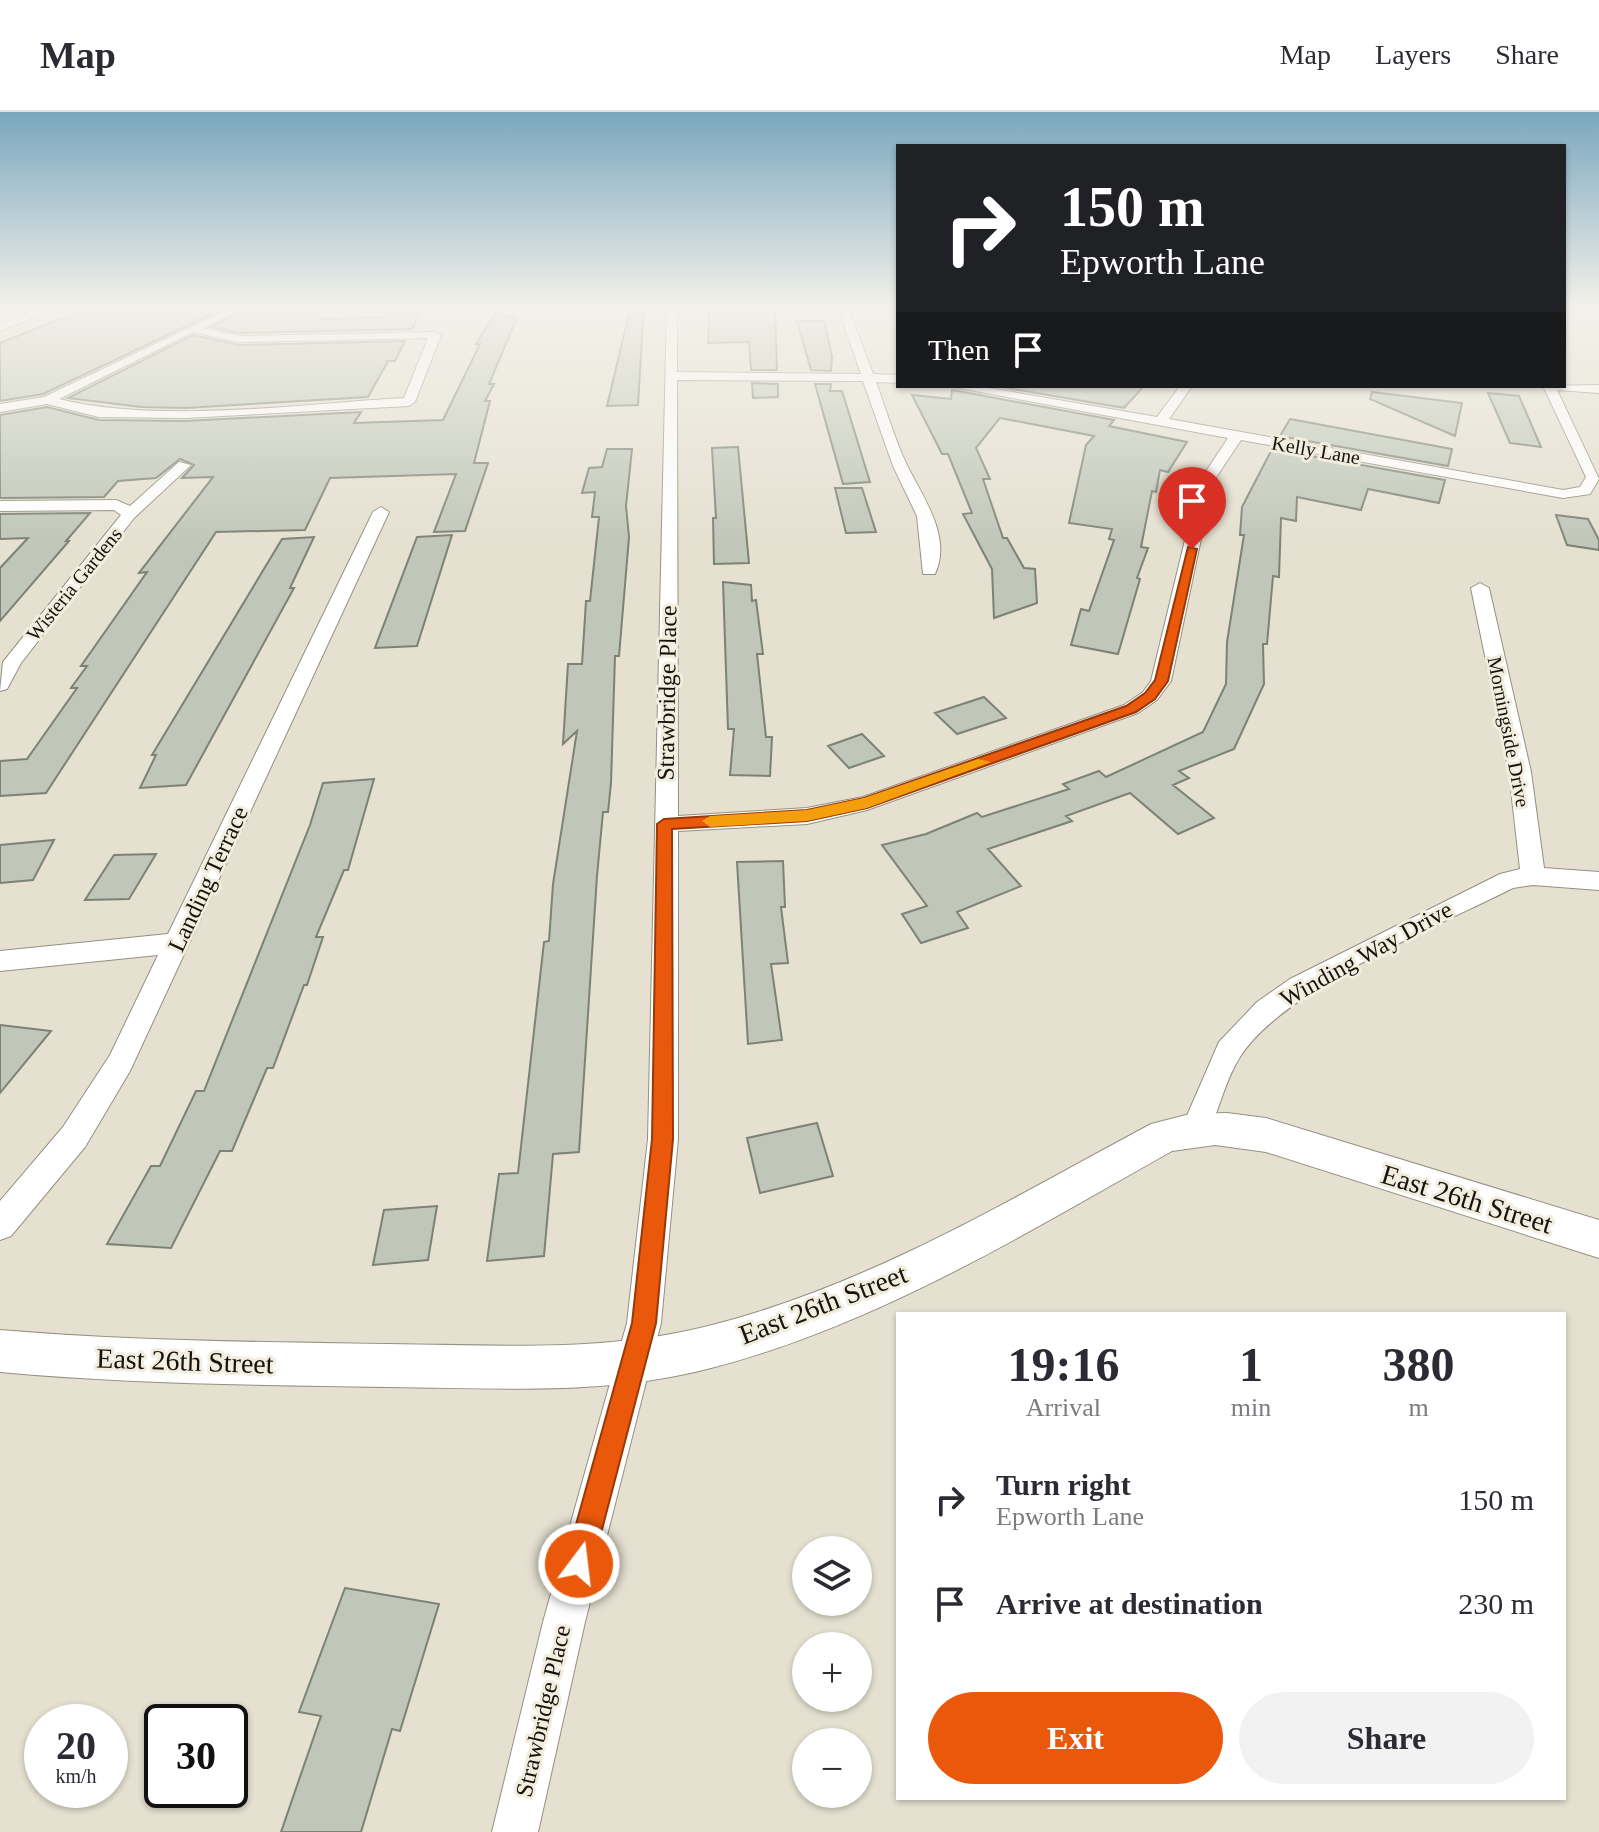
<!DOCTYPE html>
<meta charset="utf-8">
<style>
:root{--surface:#fff;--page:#f2f2f3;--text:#2b2b33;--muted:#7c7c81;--line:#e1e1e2;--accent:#ea580c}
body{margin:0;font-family:Georgia,serif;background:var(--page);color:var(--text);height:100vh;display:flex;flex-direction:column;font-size:30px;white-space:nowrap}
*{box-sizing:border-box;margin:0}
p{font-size:26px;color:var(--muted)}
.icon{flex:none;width:44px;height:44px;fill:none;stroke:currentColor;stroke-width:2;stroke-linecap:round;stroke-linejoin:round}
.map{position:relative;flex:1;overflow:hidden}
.details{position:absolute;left:896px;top:1200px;width:670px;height:488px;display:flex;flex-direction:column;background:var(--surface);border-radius:0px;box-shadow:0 2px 6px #0004}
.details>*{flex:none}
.banner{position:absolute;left:896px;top:32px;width:670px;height:244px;border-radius:0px;box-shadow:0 2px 6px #0004;background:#202124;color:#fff;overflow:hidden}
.fabs{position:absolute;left:792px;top:1424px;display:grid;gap:16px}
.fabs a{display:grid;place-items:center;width:80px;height:80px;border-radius:50%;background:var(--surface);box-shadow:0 2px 6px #0004;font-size:40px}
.speed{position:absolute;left:24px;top:1592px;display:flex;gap:16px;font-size:40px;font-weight:700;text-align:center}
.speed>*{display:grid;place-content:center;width:104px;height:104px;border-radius:50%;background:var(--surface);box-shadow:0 2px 6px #0004;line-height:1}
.speed small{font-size:20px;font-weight:400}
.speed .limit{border:4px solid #111;border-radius:12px;background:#fff;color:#111}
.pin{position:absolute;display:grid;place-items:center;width:68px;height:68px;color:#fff;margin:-82px -34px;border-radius:50% 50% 50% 0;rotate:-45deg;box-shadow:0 0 8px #0007}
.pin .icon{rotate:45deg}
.me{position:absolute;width:88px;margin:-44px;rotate:15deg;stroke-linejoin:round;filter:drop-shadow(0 0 6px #0008)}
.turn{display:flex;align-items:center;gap:28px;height:168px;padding:0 32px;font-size:36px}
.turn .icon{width:104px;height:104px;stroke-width:2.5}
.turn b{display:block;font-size:56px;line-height:68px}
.then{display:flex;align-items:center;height:76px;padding:0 32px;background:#0003;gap:16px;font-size:30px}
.eta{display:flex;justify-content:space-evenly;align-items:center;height:136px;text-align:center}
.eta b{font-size:48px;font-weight:700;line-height:56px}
.primary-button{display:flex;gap:16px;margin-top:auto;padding:16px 32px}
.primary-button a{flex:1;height:92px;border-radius:48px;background:var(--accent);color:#fff;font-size:32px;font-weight:700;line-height:92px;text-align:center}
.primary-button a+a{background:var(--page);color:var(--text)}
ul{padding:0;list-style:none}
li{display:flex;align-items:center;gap:24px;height:104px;padding:0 32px}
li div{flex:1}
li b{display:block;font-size:30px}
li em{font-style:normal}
header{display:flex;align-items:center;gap:48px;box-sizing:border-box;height:112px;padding:0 40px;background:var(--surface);border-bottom:2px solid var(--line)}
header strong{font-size:38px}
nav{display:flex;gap:44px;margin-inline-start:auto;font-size:28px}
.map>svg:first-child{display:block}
.building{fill:#c0c7b8;stroke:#7c8274;stroke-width:2}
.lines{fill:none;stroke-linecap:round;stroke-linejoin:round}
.minor-casing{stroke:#959081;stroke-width:2}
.tertiary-casing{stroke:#959081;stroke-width:2}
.minor{fill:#fff;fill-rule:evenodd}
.tertiary{fill:#fff;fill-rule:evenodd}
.route{fill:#ea580c;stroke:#983908;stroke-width:2}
.slow{fill:#f59e0b}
.labels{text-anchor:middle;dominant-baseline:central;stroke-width:6;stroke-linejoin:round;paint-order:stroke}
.far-street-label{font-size:20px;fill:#15130e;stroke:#f2eddd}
.street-label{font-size:24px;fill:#15130e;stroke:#f2eddd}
.near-street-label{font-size:28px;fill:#15130e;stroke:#f2eddd}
</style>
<header>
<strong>Map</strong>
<nav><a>Map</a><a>Layers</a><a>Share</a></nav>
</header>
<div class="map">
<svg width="1599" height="1720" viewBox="0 0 1599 1720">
<rect width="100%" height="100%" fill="#e5e0d0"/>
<path class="building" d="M94,193l70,7 17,-7h50l-188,89 -43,7v-58z
M255,193h57l10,14 62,-2 3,-6 35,-1 -10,19 -173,4 -28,-6z
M631,193h13l-6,100 -31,1z
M775,198l2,60h-26l-2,-28 -41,1 1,-31z
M495,201l22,5 -28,66h5l-9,17h5l-16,62h14l-23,68 -31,1 22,-58 -126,4 -25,52 -89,2 -170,261 -46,3v-35l27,-2 50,-71h-6l16,-22h-6l66,-94 -8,1 74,-96 -31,1 12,-13 -14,-6 -24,19 -38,3 -14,16 -104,1v-83l47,-8 52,13 86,1 176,-9 -7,11 89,-3 37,-76h-4z
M797,209h27l8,35 -1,15 -20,-1z
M193,223l46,10 166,-4 -10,20h-7l-20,36 -183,11 -44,-1 -73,-9z
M752,271l26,1v13l-25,1z
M815,272h16l-1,7h12l28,91 -27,2z
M995,274h149l-20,22z
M952,278l162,30 -5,6 78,16 -19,30 -8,-2 -4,22 -4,-1 -11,56 7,1 -11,30 3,1 -22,75 -47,-9 10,-36 8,2 25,-71 -5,-1 3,-10 -43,-6 17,-78 8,-9 -94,-18 -24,30 14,31h-7l20,59h4l17,30 11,1 2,34 -43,15 -2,-49 -29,-55 9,-1 -24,-59h-6l-30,-59 39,4z
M1372,280l90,11 -7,33 -85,-37z
M1488,281l31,3 22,51 -31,-4z
M1290,307l162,30 -4,17 -168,-30z
M738,335l11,116 -35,1 -1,-46h3l-4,-70z
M607,337h25l-6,57 3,31 -10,119h-4l-4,127 -3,29h-5l-6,64 -18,276 -26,2 -9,102 -57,5 12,-87 19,-1 26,-231 5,-1 4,-57 24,-153 -14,13 5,-80h14l4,-63h4l9,-84h-7l3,-25 -13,1 7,-25 13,-1z
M1272,337l173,31 -6,23 -71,-14 -7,21 -64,-13 -1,24 -15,-3 -2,59 -6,-1 -6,68h-4l1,40 -30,65 -55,22 10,7 -16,7 41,33 -36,16 -48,-41 -64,23 6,5 -84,28 33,37 -64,26 11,16 -47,15 -19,-29 25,-8 -45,-61 44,-11 51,-21 5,4 87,-28 -6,-5 36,-13 7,6 97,-45 23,-48 1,-42 17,-107h-4l2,-28z
M835,376h27l14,44 -30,1z
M90,401l-24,28h3l-69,80v-53l28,-30 -28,1v-25z
M1556,403l32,4 11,21v10l-32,-5z
M452,423l-35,111 -42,2 42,-111z
M314,425l-24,51h4l-108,197 -46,3 16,-33h-4l130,-216z
M723,470l28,3 1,16 4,-1 7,54h-6l9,83h6l-2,39 -40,-1 4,-46h-6z
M984,585l22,21 -49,16 -22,-21z
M862,622l22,22 -35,12 -21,-22z
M374,667l-26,91h-4l-28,67h7l-16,48h-3l-31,83h-6l-35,83h-12l-49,97 -64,-4 44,-78h9l36,-75h8l106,-266 13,-42z
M54,728l-21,40 -33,3v-38z
M156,742l-27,45 -44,1 29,-45z
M783,749l2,46h-4l7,56 -17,1 11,76 -34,4 -11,-182z
M0,913l51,6 -51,62z
M817,1011l16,53 -73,17 -13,-55z
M437,1094l-9,54 -55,5 11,-55z
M345,1476l94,16 -39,127 -8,-2 -31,103h-80l40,-116 -22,-4z"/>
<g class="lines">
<defs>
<path id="minor" d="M51,193h14l-65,26v-7z
M237,193h15l-50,23 37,8 196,-4 6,3 -26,67 -6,4 -224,12 -86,-1 -52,-13 -47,8v-8l44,-7zM193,220l46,10 189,-4 -24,60c-105,6 -244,26 -345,1z
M667,193h10v67l184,2 -24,-69h10l26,69 25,1v8l-22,-1c10,27 18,55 30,81 15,32 47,73 29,111h-12l-6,-58 -24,-50 -30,-85 -186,-1 1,436 129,-8 56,-11 261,-92 19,-13 8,-11 48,-199 29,-44 -280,-52h29l180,31 23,-31h12l-23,33 394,71 17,-3 6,-10 -43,-91 56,-1v8l-42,-3 42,89 -9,15 -27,4 -322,-58 -28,42 -42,199 -14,19 -19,13 -271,97 -60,14 -129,7v308l-17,184 -76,299 -47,210h-46l51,-210 84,-299 21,-184z
M179,350l12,3 -57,53 -113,145 -14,26 -7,2 3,-29 118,-147 -7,-5 -114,1v-10l116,-1 14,6z
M381,395l8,5 -259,559 -45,76 -74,89 -11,4v-39l63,-74 47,-72 48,-100 -158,16v-20l168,-17 205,-422z
M1480,471l9,5 42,184 13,96 55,4v18l-66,-5 -20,3c-73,37 -231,102 -273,169 -15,23 -21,54 -33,79l-10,4 -10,-4 -5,-9 37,-85 38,-40 33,-23 210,-105 20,-5 -11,-97 -38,-184z"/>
<path id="tertiary" d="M1227,1001l39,5 333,102v38l-333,-106 -51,-7 -43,6c-148,83 -295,174 -461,217 -106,28 -215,20 -324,19 -129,-2 -258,-3 -387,-15v-42c129,11 258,12 387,14 109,1 219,9 325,-19 157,-40 297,-125 439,-201l39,-10z"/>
</defs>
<use href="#minor" class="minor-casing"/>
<use href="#tertiary" class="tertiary-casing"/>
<use href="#minor" class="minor"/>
<use href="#tertiary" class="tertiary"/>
</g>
<linearGradient id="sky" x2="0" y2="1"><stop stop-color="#7aa7be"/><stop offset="0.45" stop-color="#f3f1ea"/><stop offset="1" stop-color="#f3f1ea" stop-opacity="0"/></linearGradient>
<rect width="1599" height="433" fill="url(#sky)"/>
<path class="route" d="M1188,435l9,2 -29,132 -13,18 -19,13 -269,96 -60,13 -135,8 1,310 -17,184 -63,241 -4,10 -10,4 -9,-4 -5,-10 67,-241 20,-184 5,-315 7,-5 143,-9 57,-12 262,-92 19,-13 10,-13z"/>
<path class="slow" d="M978,647l13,3 -124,46 -60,13 -97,6 -8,-6 8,-5 97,-6 57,-12z"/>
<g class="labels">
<g class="far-street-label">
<text transform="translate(1316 338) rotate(10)">Kelly Lane</text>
<text transform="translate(74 472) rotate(-51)">Wisteria Gardens</text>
<text transform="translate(1509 620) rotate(79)">Morningside Drive</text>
</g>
<g class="street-label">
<text transform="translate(667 581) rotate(-89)">Strawbridge Place</text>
<text transform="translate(208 767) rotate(-65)">Landing Terrace</text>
<text transform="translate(1366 842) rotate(-29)">Winding Way Drive</text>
<text transform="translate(543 1599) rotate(-77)">Strawbridge Place</text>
</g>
<g class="near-street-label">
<text transform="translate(1467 1087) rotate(17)">East 26th Street</text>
<text transform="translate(823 1192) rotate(-21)">East 26th Street</text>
<text transform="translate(185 1249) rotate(2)">East 26th Street</text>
</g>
</g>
</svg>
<div class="fabs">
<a><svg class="icon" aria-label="layers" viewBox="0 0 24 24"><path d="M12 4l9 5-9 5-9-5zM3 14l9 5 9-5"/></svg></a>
<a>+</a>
<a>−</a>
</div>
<div class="speed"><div>20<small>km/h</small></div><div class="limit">30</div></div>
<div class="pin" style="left:1192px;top:437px;background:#d93025"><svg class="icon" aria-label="arrive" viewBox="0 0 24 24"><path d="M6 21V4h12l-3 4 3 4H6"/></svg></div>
<svg class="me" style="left:579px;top:1452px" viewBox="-20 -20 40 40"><circle r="17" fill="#ea580c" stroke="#fff" stroke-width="3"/><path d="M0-11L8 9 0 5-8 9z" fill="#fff"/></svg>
<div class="banner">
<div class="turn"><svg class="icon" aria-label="right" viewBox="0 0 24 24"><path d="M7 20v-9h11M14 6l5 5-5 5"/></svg><div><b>150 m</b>Epworth Lane</div></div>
<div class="then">Then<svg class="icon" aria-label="arrive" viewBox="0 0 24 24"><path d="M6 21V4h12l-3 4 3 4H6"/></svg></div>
</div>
<section class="details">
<div class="eta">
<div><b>19:16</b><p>Arrival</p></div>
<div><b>1</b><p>min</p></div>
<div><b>380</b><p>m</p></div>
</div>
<ul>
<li><svg class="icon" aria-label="right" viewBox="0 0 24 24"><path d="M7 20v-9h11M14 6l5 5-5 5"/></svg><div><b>Turn right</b><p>Epworth Lane</p></div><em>150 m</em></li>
<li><svg class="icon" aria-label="arrive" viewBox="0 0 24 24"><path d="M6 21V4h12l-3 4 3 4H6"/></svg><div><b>Arrive at destination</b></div><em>230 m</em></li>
</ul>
<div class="primary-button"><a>Exit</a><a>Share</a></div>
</section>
</div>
